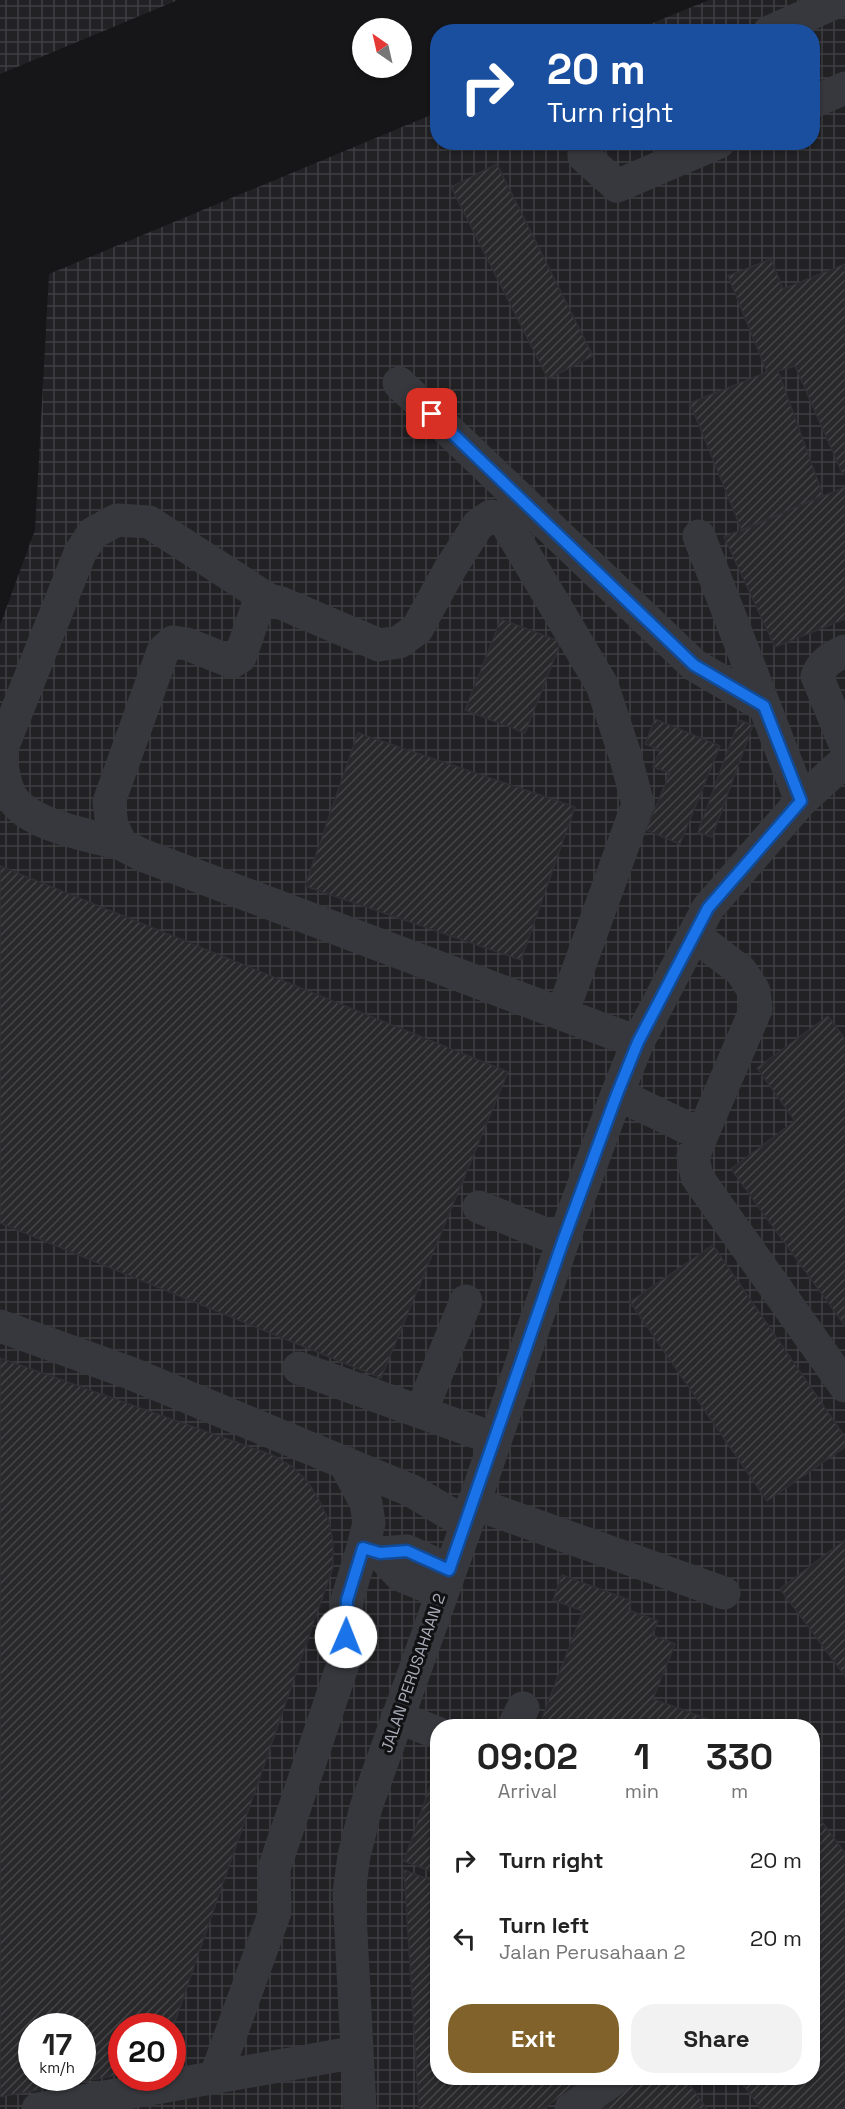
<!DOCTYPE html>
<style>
:root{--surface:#fff;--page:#f2f2f2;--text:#222;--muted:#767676;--accent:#80622a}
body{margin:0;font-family:"Space Grotesk",sans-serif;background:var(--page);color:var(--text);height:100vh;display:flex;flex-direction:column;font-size:22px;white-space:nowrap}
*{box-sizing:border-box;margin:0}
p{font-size:20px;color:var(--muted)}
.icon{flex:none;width:33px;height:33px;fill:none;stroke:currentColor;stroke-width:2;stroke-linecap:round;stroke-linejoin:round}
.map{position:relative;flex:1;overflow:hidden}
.details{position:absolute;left:430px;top:1719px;width:390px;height:366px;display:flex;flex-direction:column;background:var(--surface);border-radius:24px;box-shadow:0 2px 4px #0004}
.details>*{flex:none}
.guide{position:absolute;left:430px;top:24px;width:390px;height:126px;border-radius:24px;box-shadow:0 2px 4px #0004;background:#1a4fa0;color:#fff;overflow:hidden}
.needle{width:39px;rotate:326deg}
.tools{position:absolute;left:352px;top:18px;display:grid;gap:12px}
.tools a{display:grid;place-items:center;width:60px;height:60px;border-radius:50%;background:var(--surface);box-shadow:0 2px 4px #0004;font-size:30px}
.speed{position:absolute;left:18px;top:2013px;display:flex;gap:12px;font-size:30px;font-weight:700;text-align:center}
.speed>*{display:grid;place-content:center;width:78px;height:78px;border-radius:50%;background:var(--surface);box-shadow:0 2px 4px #0004;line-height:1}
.speed small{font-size:15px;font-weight:400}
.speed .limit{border:9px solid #d22;background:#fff;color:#111}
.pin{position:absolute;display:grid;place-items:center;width:51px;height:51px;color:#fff;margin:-26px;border-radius:12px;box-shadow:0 3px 9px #0006}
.me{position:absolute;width:66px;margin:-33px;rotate:1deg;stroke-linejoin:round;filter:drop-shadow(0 0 4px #0008)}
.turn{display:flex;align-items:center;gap:21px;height:126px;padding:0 18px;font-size:27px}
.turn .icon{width:78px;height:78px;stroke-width:2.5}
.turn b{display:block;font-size:42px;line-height:51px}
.eta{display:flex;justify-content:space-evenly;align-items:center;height:102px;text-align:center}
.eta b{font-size:36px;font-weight:700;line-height:42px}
.button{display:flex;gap:12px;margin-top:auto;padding:12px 18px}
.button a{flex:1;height:69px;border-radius:24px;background:var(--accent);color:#fff;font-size:24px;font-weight:700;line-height:69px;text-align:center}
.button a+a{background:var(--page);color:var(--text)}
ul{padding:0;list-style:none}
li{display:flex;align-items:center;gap:18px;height:78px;padding:0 18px}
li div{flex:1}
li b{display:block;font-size:22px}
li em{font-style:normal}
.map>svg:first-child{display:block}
.industrial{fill:url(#industrial-grid);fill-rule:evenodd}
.building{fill:url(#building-hatch);stroke:#303034;stroke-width:1.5;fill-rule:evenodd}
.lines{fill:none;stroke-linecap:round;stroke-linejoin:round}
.minor{stroke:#37383d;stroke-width:33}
.route-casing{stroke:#114b97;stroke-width:15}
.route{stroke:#1a73e8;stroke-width:10}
.labels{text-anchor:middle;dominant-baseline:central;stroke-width:6;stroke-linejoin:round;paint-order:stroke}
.street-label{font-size:16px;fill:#a8adb8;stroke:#111113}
</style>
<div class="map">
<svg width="845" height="2109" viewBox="0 0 845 2109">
<defs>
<pattern id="industrial-grid" width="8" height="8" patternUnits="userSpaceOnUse" patternTransform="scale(1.5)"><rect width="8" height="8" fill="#222225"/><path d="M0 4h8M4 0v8" fill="none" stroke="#3f3f43"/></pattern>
<pattern id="building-hatch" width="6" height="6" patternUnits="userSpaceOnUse" patternTransform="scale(1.5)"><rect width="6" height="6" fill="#29292c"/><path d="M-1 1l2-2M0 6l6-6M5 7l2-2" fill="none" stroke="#454548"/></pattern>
</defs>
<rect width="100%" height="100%" fill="#161618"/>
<path class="industrial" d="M0,0h178l-178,74z
M709,0h136v2109h-845v-1484l35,-95 14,-256 389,-162v30h375v-110l-180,-1zM438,1726h375v352h-375zM32,2026h50v52h-50zM122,2026h50v52h-50z"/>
<path class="building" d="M497,164l96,192 -45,23 -97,-192z
M771,259l12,30 62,-25v210l-2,1 -48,-109 -17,5 45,124 -81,36 -52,-128 77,-31 -39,-96z
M845,487v132l-70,28 -51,-110z
M501,619l60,23 -36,91 -60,-23z
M655,719l65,27 -40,98 -34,-14 24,-57 -17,-6 7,-17 -15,-6z
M739,720l14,5 -41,112 -14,-5z
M358,733l217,74 -54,153 -216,-74z
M0,866l508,206 -127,306 -381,-155z
M828,1016l17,23v287l-114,-157 64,-48 -38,-53z
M713,1245l132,192v10l-78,54 -137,-199z
M0,1358l272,97 21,12 15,15 11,18 10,21 4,22v24l-161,463v-4h-50v48l-122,23zM32,2026h50v52h-50z
M845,1540v136l-65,-87z
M562,1575l70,26 -4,9 30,11 -6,14 23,9 -22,55 74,27h-188l44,-115 -30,-11z
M435,1772l3,1v101l-34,-13z
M820,1819l25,34v256h-84l-23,-31h75v-254z
M404,1870l34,13v195h148l-43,31h-124z
M641,2078h44l22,31h-111z"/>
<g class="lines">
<path class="minor" d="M769,32l72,-32
M813,102l32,-14
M584,142v14l33,30 102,-44
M399,383l295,282 70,41
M699,536l102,265
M845,651c-13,6 -23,12 -28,25l28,68
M121,844c-29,-8 -82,-17 -103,-39 -13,-12 -15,-35 -18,-52l80,-200 13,-20 24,-13 32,2 120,78
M562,1014l76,-210 -13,-49 -23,-70 -99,-167 -12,-2 -13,9 -28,44 -33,60 -18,13 -20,3 -98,-42 -12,-3 -12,8 -17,49 -8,5 -45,-18 -14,-2 -10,9 -54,151 3,23 9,19 21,11 457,173 39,14
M617,1094l85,41 54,-126 -2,-18 -13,-20 -47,-36
M702,1135l-9,22 4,20 148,209
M479,1207l84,34
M0,1326l130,47 282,118 55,33
M299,1368l196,71
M421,1412l45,-111
M344,1462l22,41 3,20 -6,24 17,6 27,-2 42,19
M473,1503l251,90
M380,1553l20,22 41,17
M397,1717l41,16
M514,1726l9,-18
M215,2078l60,-166 -1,-43 72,-214 1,-55 16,-53
M38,2109l319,-57
M360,2109l-11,-216 5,-37 12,-49 101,-283 96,-283 54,-147 21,-52 70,-134 93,-107 44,-40
M571,2109l45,-31"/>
</g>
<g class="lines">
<defs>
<path id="route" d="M346,1637l1,-37 16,-52 17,5 27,-2 42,19 114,-329 54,-147 21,-52 70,-134 93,-107 -37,-95 -70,-41 -262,-251"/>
</defs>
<use href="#route" class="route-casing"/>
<use href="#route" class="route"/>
</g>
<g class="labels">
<g class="street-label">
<text transform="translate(413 1673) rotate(-71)">JALAN PERUSAHAAN 2</text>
</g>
</g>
</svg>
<div class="tools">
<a><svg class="needle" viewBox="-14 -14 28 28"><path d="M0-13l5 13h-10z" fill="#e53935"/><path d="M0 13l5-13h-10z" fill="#767676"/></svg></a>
</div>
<div class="speed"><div>17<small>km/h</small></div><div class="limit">20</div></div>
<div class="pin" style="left:432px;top:414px;background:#d93025"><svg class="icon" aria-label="arrive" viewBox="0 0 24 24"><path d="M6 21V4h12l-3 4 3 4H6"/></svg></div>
<svg class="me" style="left:346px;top:1637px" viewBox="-20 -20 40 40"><circle r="19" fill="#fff"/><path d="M0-13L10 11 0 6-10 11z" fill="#1a73e8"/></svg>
<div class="guide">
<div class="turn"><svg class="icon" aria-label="right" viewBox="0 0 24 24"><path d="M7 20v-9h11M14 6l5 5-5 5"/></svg><div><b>20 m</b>Turn right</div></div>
</div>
<section class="details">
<div class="eta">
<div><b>09:02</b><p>Arrival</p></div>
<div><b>1</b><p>min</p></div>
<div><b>330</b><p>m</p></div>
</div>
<ul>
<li><svg class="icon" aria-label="right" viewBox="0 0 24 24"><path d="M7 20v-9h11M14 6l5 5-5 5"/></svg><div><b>Turn right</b></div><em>20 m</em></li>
<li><svg class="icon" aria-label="left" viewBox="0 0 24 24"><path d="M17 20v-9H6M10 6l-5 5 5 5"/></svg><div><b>Turn left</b><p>Jalan Perusahaan 2</p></div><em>20 m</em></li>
</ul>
<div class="button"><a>Exit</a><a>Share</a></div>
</section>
</div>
